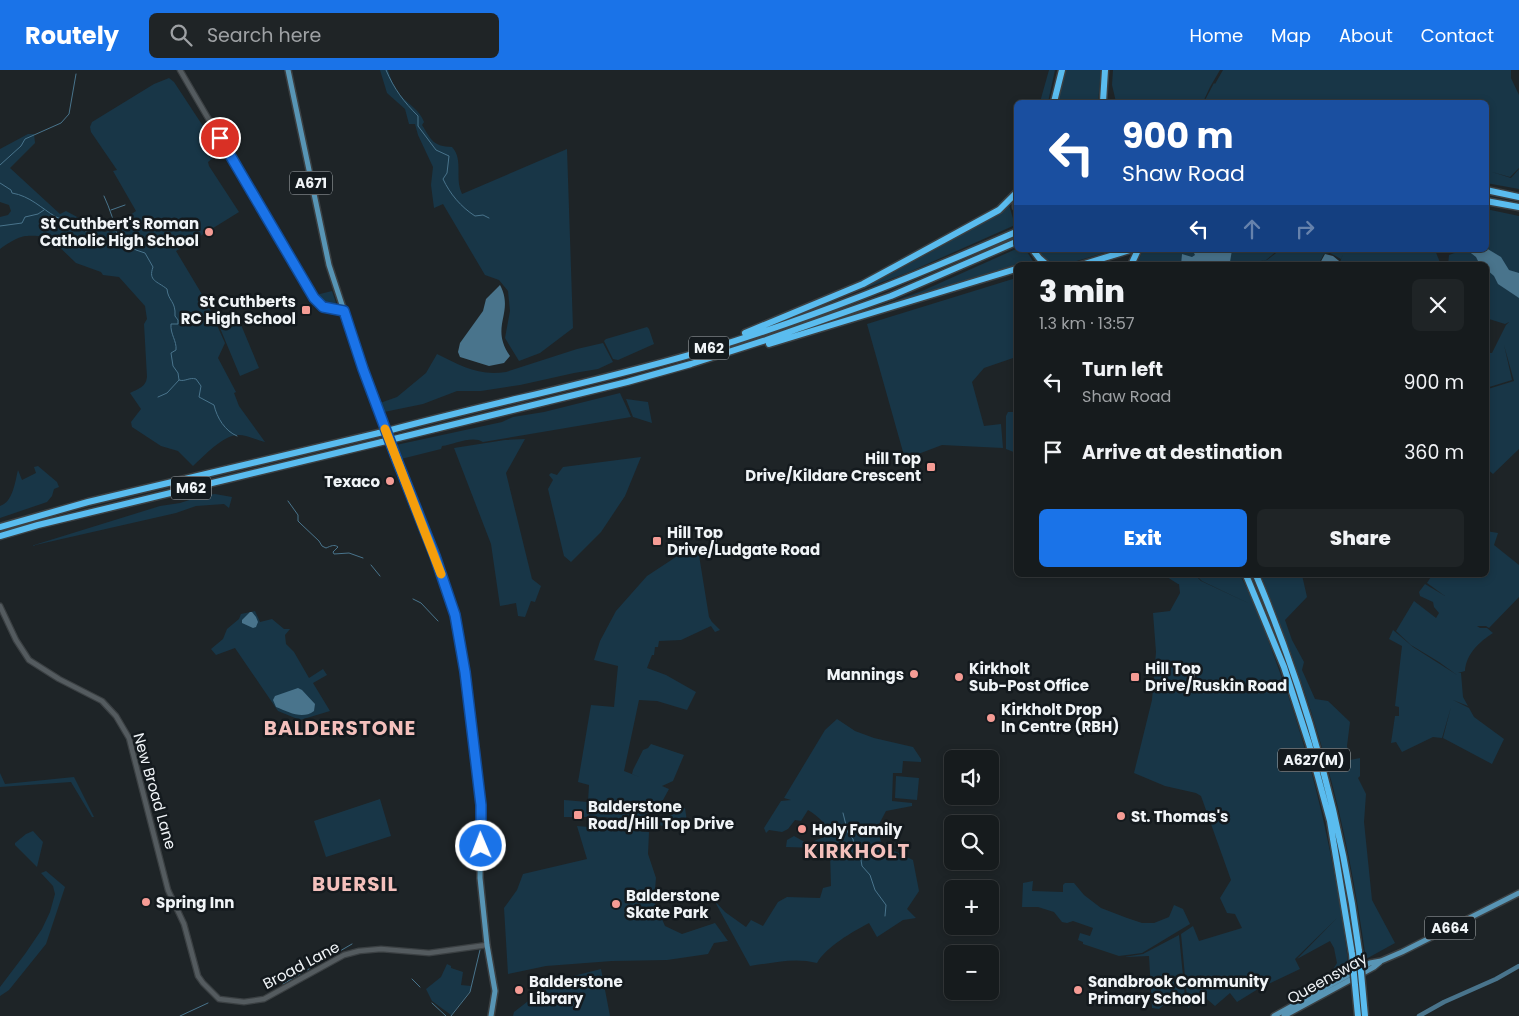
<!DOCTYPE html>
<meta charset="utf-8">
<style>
:root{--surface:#161b1d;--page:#1f2426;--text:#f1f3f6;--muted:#9ea1a4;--line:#35393b;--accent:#1a73e8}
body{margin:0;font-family:Poppins,sans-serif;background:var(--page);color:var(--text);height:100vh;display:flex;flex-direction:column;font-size:19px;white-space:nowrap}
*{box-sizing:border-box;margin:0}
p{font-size:16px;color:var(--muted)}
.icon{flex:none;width:28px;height:28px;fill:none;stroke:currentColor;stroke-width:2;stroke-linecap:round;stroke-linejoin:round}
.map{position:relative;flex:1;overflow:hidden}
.panel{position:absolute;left:1014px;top:192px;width:475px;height:315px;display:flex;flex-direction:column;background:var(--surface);border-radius:8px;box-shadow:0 2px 8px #0003,0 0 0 1px var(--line)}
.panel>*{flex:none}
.hud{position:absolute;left:1014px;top:30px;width:475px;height:152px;border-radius:8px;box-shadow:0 2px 8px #0003,0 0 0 1px var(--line);background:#1a4fa0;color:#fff;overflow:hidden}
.buttons{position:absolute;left:944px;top:680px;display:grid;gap:10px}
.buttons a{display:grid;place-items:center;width:55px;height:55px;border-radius:8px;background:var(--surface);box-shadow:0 2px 8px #0003,0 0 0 1px var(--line);font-size:25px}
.pin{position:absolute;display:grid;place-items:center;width:42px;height:42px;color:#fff;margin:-21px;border:2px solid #fff;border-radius:50%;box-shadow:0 1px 5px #0007}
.me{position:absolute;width:55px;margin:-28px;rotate:359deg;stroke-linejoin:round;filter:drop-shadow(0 0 4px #0008)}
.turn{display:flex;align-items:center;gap:18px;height:105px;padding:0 25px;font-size:22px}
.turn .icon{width:65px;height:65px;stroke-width:2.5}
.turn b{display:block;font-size:35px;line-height:42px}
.lanes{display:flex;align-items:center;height:48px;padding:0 25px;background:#0003;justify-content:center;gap:25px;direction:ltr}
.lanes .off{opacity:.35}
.round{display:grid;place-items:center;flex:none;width:52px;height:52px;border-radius:8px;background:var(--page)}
.headline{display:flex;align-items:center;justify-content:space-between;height:85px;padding:0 25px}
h1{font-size:30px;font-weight:800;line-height:38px}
.button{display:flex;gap:10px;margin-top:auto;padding:10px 25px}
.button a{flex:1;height:58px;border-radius:8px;background:var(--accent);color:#fff;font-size:20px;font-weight:800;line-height:58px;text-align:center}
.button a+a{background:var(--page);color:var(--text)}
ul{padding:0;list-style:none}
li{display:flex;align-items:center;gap:15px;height:70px;padding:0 25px}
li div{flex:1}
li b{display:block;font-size:19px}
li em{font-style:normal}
header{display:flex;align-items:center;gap:30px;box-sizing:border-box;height:70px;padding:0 25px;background:var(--accent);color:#fff}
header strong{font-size:24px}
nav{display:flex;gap:28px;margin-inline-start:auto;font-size:18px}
.search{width:350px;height:45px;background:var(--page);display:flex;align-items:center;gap:12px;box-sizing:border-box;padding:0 18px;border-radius:8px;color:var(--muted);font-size:19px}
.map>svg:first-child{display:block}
.green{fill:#183647}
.water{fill:#49748c}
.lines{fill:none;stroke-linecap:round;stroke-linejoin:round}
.stream{stroke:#49748c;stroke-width:1}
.canal{stroke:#49748c;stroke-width:4.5}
.tertiary-casing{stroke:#3b4043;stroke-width:7}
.secondary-casing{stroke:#3b4043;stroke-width:7}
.primary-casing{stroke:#3b4043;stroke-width:8}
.motorway-casing{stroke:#3b4043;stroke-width:9}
.tertiary{stroke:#545b5f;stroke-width:4.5}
.secondary{stroke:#545b5f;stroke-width:4.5}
.primary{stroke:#5895b5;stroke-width:5}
.motorway{stroke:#5abcef;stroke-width:6}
.motorway-bridge-casing{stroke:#3b4043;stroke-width:9;stroke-linecap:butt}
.motorway-bridge{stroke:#5abcef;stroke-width:6}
.route-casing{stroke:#114b97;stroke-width:12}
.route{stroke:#1a73e8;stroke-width:9}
.slow{stroke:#f59e0b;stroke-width:9}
.poi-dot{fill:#f59c95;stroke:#141a1e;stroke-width:2}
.labels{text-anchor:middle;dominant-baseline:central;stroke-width:5;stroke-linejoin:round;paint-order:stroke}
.shield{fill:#141a1e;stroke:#aeb3b6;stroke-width:1}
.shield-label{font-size:14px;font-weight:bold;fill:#f0f4f7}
.poi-label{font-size:15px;font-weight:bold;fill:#f0f4f7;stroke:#141a1e;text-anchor:start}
.street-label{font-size:15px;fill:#f0f4f7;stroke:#141a1e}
.district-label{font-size:20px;font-weight:bold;letter-spacing:1px;fill:#f4c0bc;stroke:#141a1e}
</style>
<header>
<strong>Routely</strong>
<div class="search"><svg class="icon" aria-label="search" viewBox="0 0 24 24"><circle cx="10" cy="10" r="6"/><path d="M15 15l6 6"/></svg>Search here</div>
<nav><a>Home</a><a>Map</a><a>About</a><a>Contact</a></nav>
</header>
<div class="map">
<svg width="1519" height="946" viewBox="0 0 1519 946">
<rect width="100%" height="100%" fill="#1e2427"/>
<path class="green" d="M380,0h8c3,9 6,18 12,25 9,10 19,14 24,27l-2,3c10,16 11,21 30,22 12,13 2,31 10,47l105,-45 6,179 -33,25 -21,8 -14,-23 5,-27 -2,-20 -9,-11 -14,-5 -42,-71 -9,4 -3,-23 2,-18 -15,-32 -3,-11h-6l-4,-15 -18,-16z
M1049,0h6l-7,32h-8z
M1064,0h37l-3,32h-41z
M1113,0h107l-10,17 -7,15h-87l-4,-17z
M1223,0h288v8l8,17v73l-9,9 -18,-5 19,6 8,-9v20l-33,-6v-81h-282l10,-19 1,1z
M169,8l5,4 46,70 -12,10 1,4 30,46 -63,39 30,50 19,42 -7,15 18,34 -2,1 5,13 26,36c-8,-2 -18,-7 -27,-7 -15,0 -34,21 -45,31l-15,-15 -17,-5 -29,-19 -1,-5 10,-13 -11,-16c8,-4 16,-6 17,-16l-3,-53 3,-5 -2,-13 -26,-29 -16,-2 -2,-3 -25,-9 -27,-26c-26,-2 -27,-3 -49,12v-32l8,-2 3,-4 -2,-6 -9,-3v-53l28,-15h6l1,9 -25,25 50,46 6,-3 39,21c8,-3 23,-16 31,-21l-23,-40 4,-1 -26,-38 -1,-5 2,-5 62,-38z
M1009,135l6,20 -108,48 -66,24 55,-26 48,-26z
M1486,139l33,7v233l-26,25 -7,-6v-76l2,-3 26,-8 -10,-36 8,35 -26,8v-35h6l14,-28 3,-3 -4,2 -16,-5h-3v-54h-38l1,-10 8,-3 -1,-2h30z
M1016,179l10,1 8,13 -18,2 -77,25 -56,15 39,-14z
M1037,180h77l-51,15 -17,-4z
M1143,180h12l-1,2 3,-2h121l-12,10 -14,3 15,-3 13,-10h155l6,15h-102l4,-11 -2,5 -11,-6 -6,1 -6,11h-74l4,-1 -10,1h-102z
M1016,208v79l-32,11 -12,14 12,44 17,-2 2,24 -61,-3 -37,14 -38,-135z
M332,221l4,12 -3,3 -5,-1 -12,-10z
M239,250l20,48 -19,8 -20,-48z
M647,257l2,2 5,15 -36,16 -5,-1 -9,-18 2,-2z
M603,273l10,19 -15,7 -24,4 -54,12 -39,6h-24l-34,13 -39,8 -4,-9 17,-6 29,-24 11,-19c25,12 40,22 69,18l71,-23z
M620,323l11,24 -148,25c-10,-7 -29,2 -41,4l-1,3 -40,10 -5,-14 106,-23 11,-5 31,-5z
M626,329l22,3 4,21 -19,-6z
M1008,342h8v41l-10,-4v-33z
M525,369l-19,34 26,106 9,7 -6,16 -4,-1 -6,16 -7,-1 -2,-13 -16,3 -9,-62 -37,-96 51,-8z
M641,387l-16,39 -24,36 -30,30 -7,-6 -16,-67 5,-9 -4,-5 2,-2 6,2 6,-8z
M38,396l19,16 2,5 -5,2 -2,7 -5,6 -47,16v-12c13,-4 15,-24 18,-36l4,10 14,-7 -2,-6z
M215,424l17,3 -3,11 -5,-4 -28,2 -20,7 -145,33 129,-40 20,-3 22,-7z
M1486,461l12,2 -4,12 25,20v32l-30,31 -3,-2h-9l3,2h7l6,5c-14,9 -27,21 -28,38l-7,2h3l2,24 5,9 -15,-6 16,8 5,9 30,22 -12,25 -49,-26 8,-31 -9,31 -9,-1 -31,15 -6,-10 -5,1 4,-27h4v-9l-4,-1 7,-60 -13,-7 4,-9 20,17 44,28 -18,-13 -28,-17 -15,-14 18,-30 22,17 3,-5 -5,-6 -1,-5 -13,-6 -1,-4 6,-8 20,12 -18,-13 5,-8h54z
M698,479l11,68 3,5 8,8 -5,2 -4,-6 -30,14 -22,1 -1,6h-3l-1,8h-2l-5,13 19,7 30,17 -9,18 -30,-9 -18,-1 -15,71 18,7 -10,-4 1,-4 10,-20 5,-2 3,-4 33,11 -11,26 -11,5 7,3 -6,11 -14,4 -2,13 17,2 21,-11 3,20h-11l-72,-11h-41v-17l24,2 1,-17 -11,-3 13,-77 23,2 4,-41 -24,-6 6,-19 16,-30 31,-35 35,-23z
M1164,505h31l6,6 49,23 -48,-23 -6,-6h44c14,27 25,56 35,84 38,100 61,204 74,310l-27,16 -1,-3 8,-6 8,-13 -3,-15 -4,-7 -33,18 40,-41 -42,41 5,10 -42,20 -21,13 -7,-9 -15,13 -14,-12 -13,14 -7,-74 12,-8 6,15 43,-13 -7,-14 -8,-1 -7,-15 11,-18 -30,-84 -5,-3 -31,-7 -31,-13 18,-73 4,-48 -3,-39 17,-2 10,-18 -1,-9h-1z
M1261,505h41l5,22 -22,23 7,20 12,22 -2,8 13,29 13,2 22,21 -3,24 3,14 10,-2v18l-2,2 8,16 -2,28 8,78 23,43 -29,16c-10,-70 -23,-140 -43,-208 -17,-60 -39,-118 -62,-176z
M255,541l5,11 12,-3 12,10h6l-5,6 1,9 8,8 15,26 14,-9 4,6 -14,8 17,28 -30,9 -22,-9 -43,-63 -19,7 -5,-6 12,-10 4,-10 12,-10 2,-5z
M837,649l18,12 19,7 39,9 8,12v3l-18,-1 -1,12h-9l-1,28 20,2v3l-26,5 -9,17 5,17 31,15 6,31 -12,18 9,9 -13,2 -26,17 -8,-14c-17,9 -43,24 -52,40 -22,-6 -45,0 -67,3l-36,-66 11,12 21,15 5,-7 12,6 15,-24 9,-5 33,1 3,-10 8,-2 -1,-34 -5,-7 -6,3 -33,-1 1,-7 7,-4 16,9 6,-5 12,-4c-1,-13 -9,-19 -20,-26l-7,11 -6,-1 -7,9 -6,3 -13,-2 -3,3 -2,-5 17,-27 10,-1 -7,-2 41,-68z
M0,703l5,11 69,-7 20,40h-2l-21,-35 -71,5z
M896,706l23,2 -2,22 -22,-2z
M380,729l11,37 -65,21 -12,-36z
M577,756l72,6 -1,22 8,24 -2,23 11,25 17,8 33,-11 13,18 -14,2 -6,11 -41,6 -55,1 -66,5 -38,8 -4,-66 13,-18 6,-16 64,-15z
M33,761l10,11 -6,25 -22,-22v-2l11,-9z
M46,801l19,16 -19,57 -37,46 -9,6v-9l25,-33 17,-25 8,-17 5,-18 -2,-8 -12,-13z
M1033,811l-1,10 31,1v-7l2,-2h9l10,12 17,13 26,10 15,5h12l15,-6 5,-12 9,4 7,15 -48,29 -23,3 -36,-12v-2l-5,-2 2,-7 10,3 3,-8 -20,-7 -6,2 -5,-1 -8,-10 -16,-5h-16l1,-24z
M1179,865l7,72 -10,-13 -17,15 -7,-1 -3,-52 -25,1 19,-3z
M447,894l4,2v2l12,4 -2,13 10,1 -1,5 -19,24 -19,-14 -6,-12 15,-12z
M601,899l9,47h-97l1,-4 40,-31z"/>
<path class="water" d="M1486,178l15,9 8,13 10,3v25l-21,-14 -4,-8 -8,-7v-4h-6l-4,-8 -9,-7h19z
M1184,180h48l-2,12 -9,3h-40l1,-11 10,3 3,-2 -1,-2z
M1325,184l8,2 11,9h-25z
M500,215c15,28 -11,41 10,71l-6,7 -15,3 -29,-9 -2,-5 2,-9 23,-32 3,-12z
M250,542h2l4,5 2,5 -2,5 -3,1 -11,-5v-3z
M298,618l4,2 13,14 -1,7c-12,9 -25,1 -38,-4l-3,-7 2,-4z"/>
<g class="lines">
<path class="stream" d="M386,0c8,19 18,32 32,46v10l18,24 13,6 -2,17 -4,6c7,15 18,28 32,37l8,-1 6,3
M0,95l21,-19 4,-7 36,-16 8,-9 7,-40
M0,113l11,7 1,3c18,3 29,15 44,24 7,3 13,0 18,4 6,5 8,9 15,12l1,4 5,3 24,-1 17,11 9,3 8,14c-5,14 4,14 14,22 1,12 9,12 8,27l3,4v4h-7c-1,10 6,17 5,26l-5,3 2,13 5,7 1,7c6,2 10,-3 17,-1l5,7 -2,11 15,8c3,13 11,26 23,31
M104,126c6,13 11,28 14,43
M111,140l14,-5
M0,156l22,-3 3,-6 13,-3 6,-4
M158,327l9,-4 12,-13
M288,431l10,14v6l3,3 18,17 3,5 4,2c5,-2 8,-4 12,-1l-5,5 1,2 15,-1 14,5
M371,495l9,11
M413,529l8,4 17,18
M843,743l5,20 5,6 1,7 6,8 2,12 8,9 5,15 11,15 -1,11
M412,909l8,8
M283,914l69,-40
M432,933l14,13
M180,946l28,-13
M451,946l19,-24 10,-42"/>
<path class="canal" d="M1419,946l25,-14 52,-23 23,-13"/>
<defs>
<path id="tertiary" d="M180,0l131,225 12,12 21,4"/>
<path id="secondary" d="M0,536l16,34 13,20 30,19 43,22 14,15 13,22 39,152 16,34 14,52 5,7 16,16 25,3 20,-3 80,-44 15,-4 22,-2 48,4 58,-8"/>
<path id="primary" d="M288,0l41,195 34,104 72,187 22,67 8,49 16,133 -1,73 7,67 8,46 -4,25
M1274,946l96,-53 11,-2 21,-9 117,-59
M1284,946l90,-49 6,-5"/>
<path id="motorway" d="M1054,32l8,-32
M1103,32l2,-32
M1486,120l33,7
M1016,129v8
M1486,131l33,6
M1033,180l6,8 8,7
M1081,195l49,-15
M1131,195l7,-15
M745,263l118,-49 136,-74 17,-17
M769,274l247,-75
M391,360c105,-28 211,-49 315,-80 106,-32 209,-74 310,-118
M394,369l233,-57 64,-18 75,-24 125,-44 125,-54
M0,457l88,-25 291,-69
M0,466l38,-11 344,-83
M1246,505l38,92 25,77 21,77 22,133
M1256,505c51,121 86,246 103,376"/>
</defs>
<use href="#tertiary" class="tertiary-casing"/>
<use href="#secondary" class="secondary-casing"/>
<use href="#primary" class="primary-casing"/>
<use href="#motorway" class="motorway-casing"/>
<use href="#tertiary" class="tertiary"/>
<use href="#secondary" class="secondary"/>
<use href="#primary" class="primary"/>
<use href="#motorway" class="motorway"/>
<defs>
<path id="motorway-bridge" d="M379,363l12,-3
M382,372l12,-3
M1359,881l6,65
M1352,884l6,62"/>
</defs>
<use href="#motorway-bridge" class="motorway-bridge-casing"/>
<use href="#motorway-bridge" class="motorway-bridge"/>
</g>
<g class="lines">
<defs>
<path id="route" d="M220,68l94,160 9,9 21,4 19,58 34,91 38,96 20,59 10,57 16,133v41"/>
</defs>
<use href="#route" class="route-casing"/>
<use href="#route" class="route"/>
<path class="slow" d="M385,359l56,145"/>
</g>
<g class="poi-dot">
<circle cx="209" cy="162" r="5"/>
<rect x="301" y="235" width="10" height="10" rx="2.5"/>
<rect x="926" y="392" width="10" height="10" rx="2.5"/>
<circle cx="390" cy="411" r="5"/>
<rect x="652" y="466" width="10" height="10" rx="2.5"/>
<circle cx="914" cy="604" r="5"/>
<circle cx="959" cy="607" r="5"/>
<rect x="1130" y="602" width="10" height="10" rx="2.5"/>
<circle cx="991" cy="648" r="5"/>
<rect x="573" y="740" width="10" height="10" rx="2.5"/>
<circle cx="1121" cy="746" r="5"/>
<circle cx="802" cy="759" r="5"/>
<circle cx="146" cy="832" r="5"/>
<circle cx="616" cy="834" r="5"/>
<circle cx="519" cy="920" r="5"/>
<circle cx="1078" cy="920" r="5"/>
</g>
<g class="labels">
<g class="shield">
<rect x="290" y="101.5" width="42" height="23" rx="4"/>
<rect x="689" y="266.5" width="40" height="23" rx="4"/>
<rect x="171" y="406.5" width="40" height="23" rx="4"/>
<rect x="1278" y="678.5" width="72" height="23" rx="4"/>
<rect x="1425" y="846.5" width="50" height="23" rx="4"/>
</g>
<g class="shield-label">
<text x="311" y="113">A671</text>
<text x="709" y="278">M62</text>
<text x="191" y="418">M62</text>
<text x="1314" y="690">A627(M)</text>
<text x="1450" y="858">A664</text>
</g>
<g class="poi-label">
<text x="199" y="153" text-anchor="end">St Cuthbert's Roman<tspan x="199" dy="17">Catholic High School</tspan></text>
<text x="296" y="231" text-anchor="end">St Cuthberts<tspan x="296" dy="17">RC High School</tspan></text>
<text x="921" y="388" text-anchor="end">Hill Top<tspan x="921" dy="17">Drive/Kildare Crescent</tspan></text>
<text x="380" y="411" text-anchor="end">Texaco</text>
<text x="667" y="462">Hill Top<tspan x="667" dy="17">Drive/Ludgate Road</tspan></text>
<text x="969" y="598">Kirkholt<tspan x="969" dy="17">Sub-Post Office</tspan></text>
<text x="1145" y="598">Hill Top<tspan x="1145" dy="17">Drive/Ruskin Road</tspan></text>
<text x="904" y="604" text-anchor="end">Mannings</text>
<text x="1001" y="639">Kirkholt Drop<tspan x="1001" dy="17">In Centre (RBH)</tspan></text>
<text x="588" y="736">Balderstone<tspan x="588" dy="17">Road/Hill Top Drive</tspan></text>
<text x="1131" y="746">St. Thomas's</text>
<text x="812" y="759">Holy Family</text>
<text x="626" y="825">Balderstone<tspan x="626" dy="17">Skate Park</tspan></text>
<text x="156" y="832">Spring Inn</text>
<text x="529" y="911">Balderstone<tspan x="529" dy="17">Library</tspan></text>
<text x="1088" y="911">Sandbrook Community<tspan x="1088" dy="17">Primary School</tspan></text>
</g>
<g class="street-label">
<text transform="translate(155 721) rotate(74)">New Broad Lane</text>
<text transform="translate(301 895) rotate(-28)">Broad Lane</text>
<text transform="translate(1327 908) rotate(-29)">Queensway</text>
</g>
<g class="district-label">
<text x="340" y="658">BALDERSTONE</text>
<text x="857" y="781">KIRKHOLT</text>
<text x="355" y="814">BUERSIL</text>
</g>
</g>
</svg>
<div class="buttons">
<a><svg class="icon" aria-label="sound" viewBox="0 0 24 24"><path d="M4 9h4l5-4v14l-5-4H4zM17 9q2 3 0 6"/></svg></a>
<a><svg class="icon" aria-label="search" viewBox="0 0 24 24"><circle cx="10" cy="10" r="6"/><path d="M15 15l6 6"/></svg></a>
<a>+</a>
<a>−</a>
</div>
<div class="pin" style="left:220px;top:68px;background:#d93025"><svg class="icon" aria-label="arrive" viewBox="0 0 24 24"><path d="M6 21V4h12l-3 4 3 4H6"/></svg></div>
<svg class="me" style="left:481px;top:776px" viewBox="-20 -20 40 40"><circle r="17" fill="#1a73e8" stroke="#fff" stroke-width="3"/><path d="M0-11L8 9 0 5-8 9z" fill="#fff"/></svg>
<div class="hud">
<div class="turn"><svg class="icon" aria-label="left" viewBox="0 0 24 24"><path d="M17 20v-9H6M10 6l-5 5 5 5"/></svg><div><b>900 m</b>Shaw Road</div></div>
<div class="lanes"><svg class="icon" aria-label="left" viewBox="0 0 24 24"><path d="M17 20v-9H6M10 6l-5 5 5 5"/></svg><svg class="icon off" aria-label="ahead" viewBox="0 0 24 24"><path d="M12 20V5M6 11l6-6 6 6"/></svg><svg class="icon off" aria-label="right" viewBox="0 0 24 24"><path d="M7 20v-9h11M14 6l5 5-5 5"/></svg></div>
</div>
<section class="panel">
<div class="headline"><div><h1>3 min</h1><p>1.3 km · 13:57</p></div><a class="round"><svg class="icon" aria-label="close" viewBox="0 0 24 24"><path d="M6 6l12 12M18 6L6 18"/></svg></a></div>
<ul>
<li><svg class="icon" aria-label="left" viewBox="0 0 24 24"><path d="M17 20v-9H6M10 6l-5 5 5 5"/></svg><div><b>Turn left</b><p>Shaw Road</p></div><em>900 m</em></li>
<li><svg class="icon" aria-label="arrive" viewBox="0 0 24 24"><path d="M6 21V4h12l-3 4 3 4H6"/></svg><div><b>Arrive at destination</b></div><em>360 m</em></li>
</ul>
<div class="button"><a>Exit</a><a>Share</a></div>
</section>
</div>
